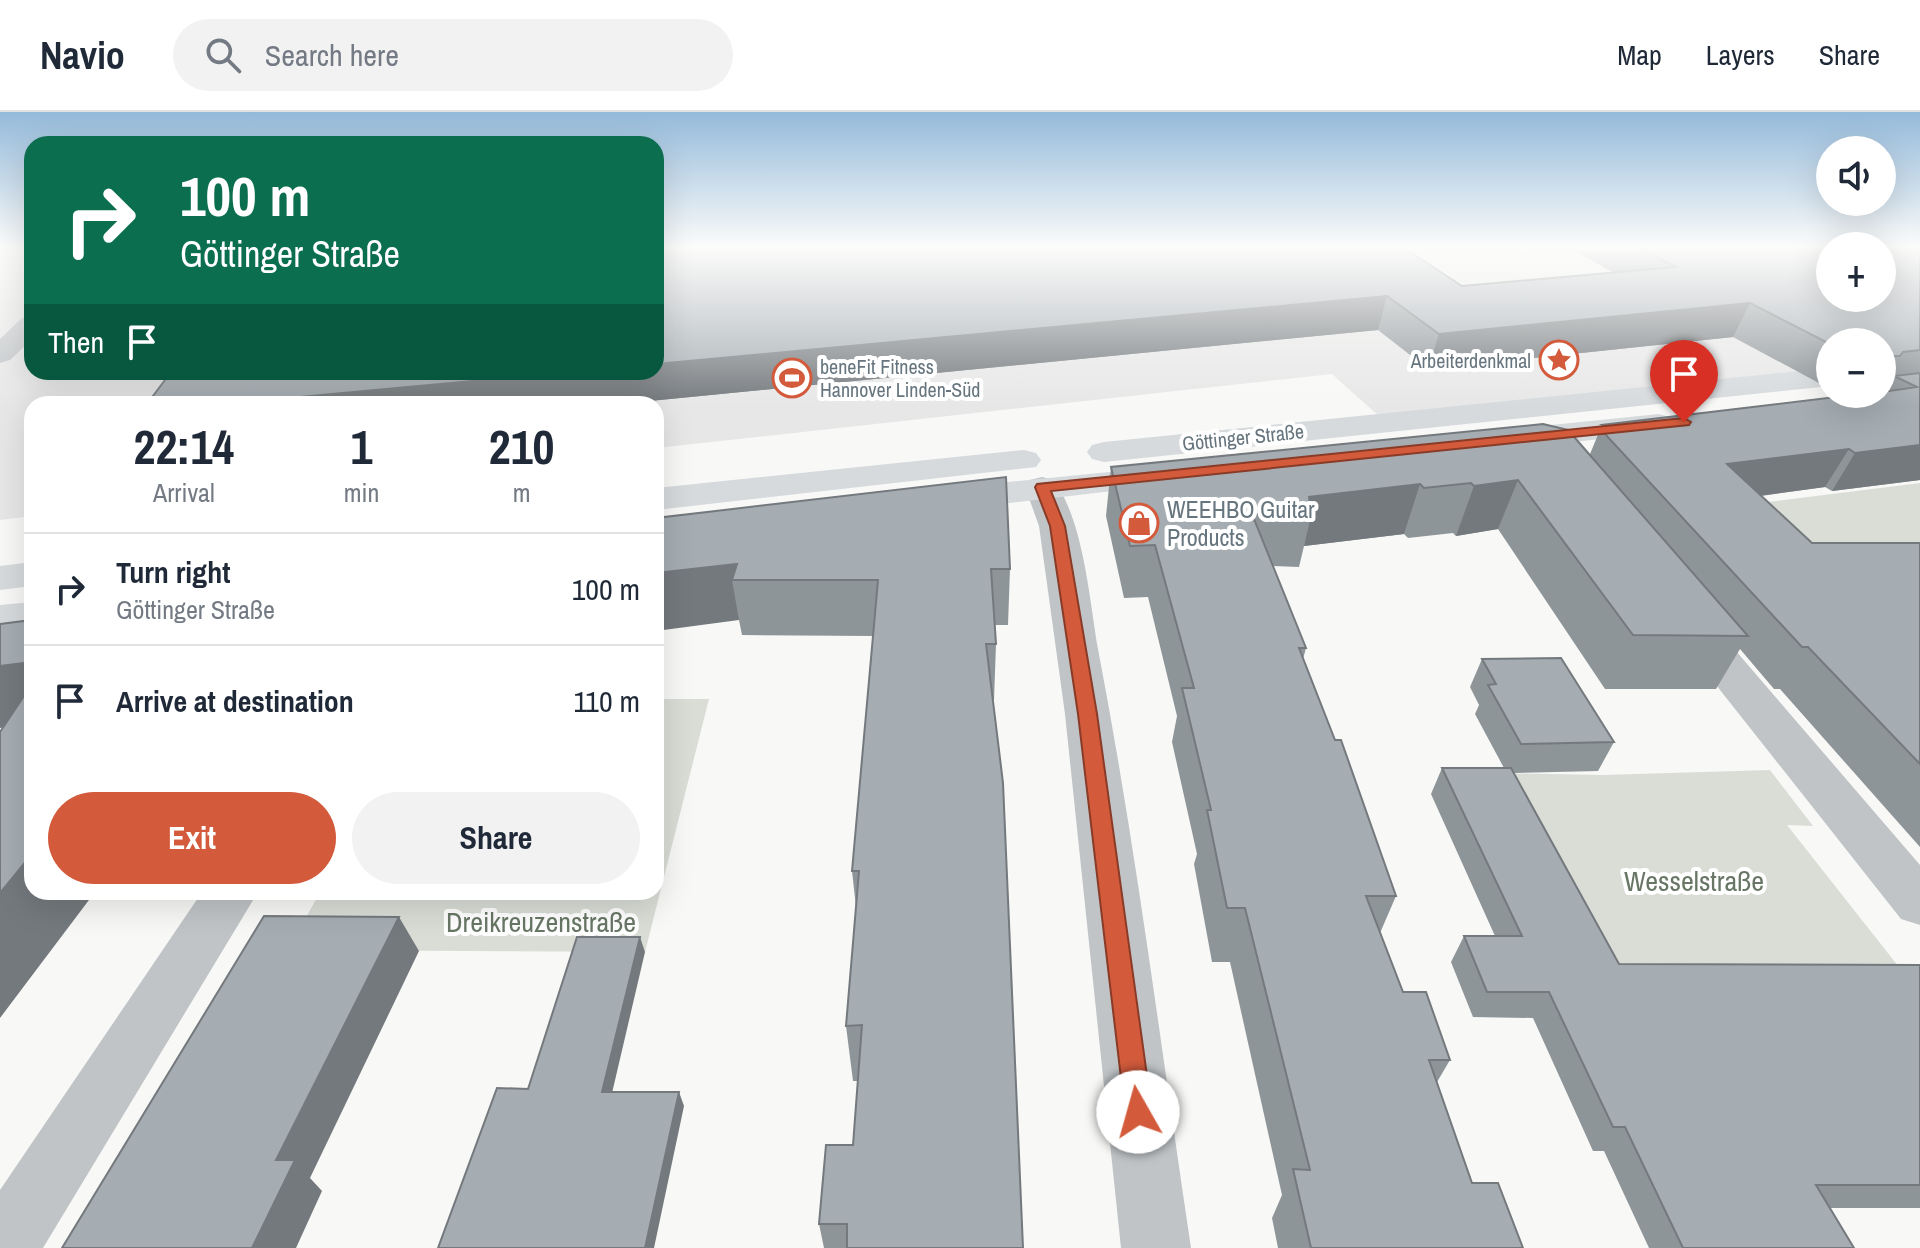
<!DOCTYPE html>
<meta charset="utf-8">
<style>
:root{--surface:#fff;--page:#f2f2f3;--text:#1f2937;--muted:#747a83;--line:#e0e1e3;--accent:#d35b3c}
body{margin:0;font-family:"Archivo Narrow",sans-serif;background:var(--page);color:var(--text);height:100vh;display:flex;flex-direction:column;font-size:30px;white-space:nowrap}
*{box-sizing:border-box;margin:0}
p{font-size:26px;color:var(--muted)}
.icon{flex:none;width:44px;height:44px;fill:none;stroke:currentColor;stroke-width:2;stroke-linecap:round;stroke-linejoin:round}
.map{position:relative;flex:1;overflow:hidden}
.details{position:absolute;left:24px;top:284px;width:640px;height:504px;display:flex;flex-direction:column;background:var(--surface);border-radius:24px;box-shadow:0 8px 32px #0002}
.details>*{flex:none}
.guide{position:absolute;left:24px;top:24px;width:640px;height:244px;border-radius:24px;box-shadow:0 8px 32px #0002;background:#0b6e4f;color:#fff;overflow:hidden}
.buttons{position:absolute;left:1816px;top:24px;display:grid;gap:16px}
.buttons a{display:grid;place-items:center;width:80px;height:80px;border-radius:50%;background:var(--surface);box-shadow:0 8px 32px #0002;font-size:40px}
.pin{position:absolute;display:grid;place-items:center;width:68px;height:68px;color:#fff;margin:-82px -34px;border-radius:50% 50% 50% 0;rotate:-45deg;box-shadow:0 0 8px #0007}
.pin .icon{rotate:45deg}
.me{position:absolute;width:88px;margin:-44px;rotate:353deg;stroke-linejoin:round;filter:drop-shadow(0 0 6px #0008)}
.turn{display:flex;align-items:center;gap:28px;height:168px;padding:0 24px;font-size:36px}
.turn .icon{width:104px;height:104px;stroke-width:2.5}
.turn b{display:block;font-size:56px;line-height:68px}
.then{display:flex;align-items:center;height:76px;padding:0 24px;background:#0003;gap:16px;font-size:30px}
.eta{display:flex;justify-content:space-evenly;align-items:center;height:136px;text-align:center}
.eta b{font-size:48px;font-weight:800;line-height:56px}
.button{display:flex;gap:16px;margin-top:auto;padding:16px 24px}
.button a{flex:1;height:92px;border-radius:48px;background:var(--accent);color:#fff;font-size:32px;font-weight:800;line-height:92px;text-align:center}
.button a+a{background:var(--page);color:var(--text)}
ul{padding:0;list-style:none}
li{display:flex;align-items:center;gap:24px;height:112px;padding:0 24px;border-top:2px solid var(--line)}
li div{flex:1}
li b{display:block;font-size:30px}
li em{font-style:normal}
header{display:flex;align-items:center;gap:48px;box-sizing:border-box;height:112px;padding:0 40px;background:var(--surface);border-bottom:2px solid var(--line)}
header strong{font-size:38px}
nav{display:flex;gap:44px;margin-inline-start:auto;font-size:28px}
.search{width:560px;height:72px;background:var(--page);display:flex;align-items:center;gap:20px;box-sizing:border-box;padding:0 28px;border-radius:44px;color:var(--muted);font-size:30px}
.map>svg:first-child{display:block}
.built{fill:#e6e7e6}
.green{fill:#d9ddd6}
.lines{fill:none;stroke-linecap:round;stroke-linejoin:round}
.minor{fill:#c0c4c7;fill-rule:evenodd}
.primary{fill:#d6dadd;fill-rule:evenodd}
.wall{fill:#8e9599}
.shaded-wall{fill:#74797d}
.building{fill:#a5adb2;stroke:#74797d;stroke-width:2}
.route{fill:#d35b3c;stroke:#893b27;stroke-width:2}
.labels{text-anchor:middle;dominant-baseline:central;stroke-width:8;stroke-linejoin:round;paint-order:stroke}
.far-poi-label{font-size:20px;fill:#66757e;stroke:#fff;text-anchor:end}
.far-street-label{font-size:20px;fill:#66757e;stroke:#fff}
.poi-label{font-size:24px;fill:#66757e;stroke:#fff;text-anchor:start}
.near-park-label{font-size:28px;fill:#687765;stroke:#fff}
</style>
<header>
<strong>Navio</strong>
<div class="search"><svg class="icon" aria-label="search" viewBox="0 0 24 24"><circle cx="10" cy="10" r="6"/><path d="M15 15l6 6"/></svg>Search here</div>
<nav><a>Map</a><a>Layers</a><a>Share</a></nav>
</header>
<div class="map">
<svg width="1920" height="1136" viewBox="0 0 1920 1136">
<rect width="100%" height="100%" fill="#f8f8f6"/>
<path class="built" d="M0,136h32v124h624v-124h1174v50h52v44h-52v27l-450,48 -48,-43 -676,74v-44h-624v112l-32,4z"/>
<path class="green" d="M1920,371v95h-119l-74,-71z
M656,587h53l-64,253 -357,-2 32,-58h336z
M1770,658l43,56 -26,-1 130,165h-316l-112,-217 114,2z"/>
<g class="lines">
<path class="minor" d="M32,204v23l-22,21 -10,3v-24l22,-21z
M1042,365l12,3c30,43 35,117 44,169 38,198 63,399 93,599h-70l-56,-534 -26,-188 -14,-39 5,-7z
M1690,499l15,4 215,250v60l-19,-6 -226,-286 -6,-9 6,-9z
M202,780h56l-215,356h-43v-58z"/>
<path class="primary" d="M1830,256v18l-726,76 -12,-3 -5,-7 5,-7 12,-3z
M1659,302l11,3 5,7 -5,7 -157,18 -12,-3 -4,-7 4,-7 12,-3z
M1024,338l12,3 5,7 -5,7 -380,43v-22z
M1170,354l12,3 5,7 -5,7 -234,27 -13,-3 -5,-8 5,-8 13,-3z
M32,450v24l-32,4v-24z
M32,490v24l-32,5v-26z"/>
</g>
<path class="wall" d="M1570,136h350v232l-88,11 -7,-4 -64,9 51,47h108v304l-140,-158h-6l-34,-40 -24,40h-111l-107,-160 -42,7 -3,-3 -45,5 -4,-4 -100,12 -5,21 -26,-1 33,82 -3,11 93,237 -16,37 23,59 47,68 -13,22 35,101 51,65h-245l-6,-30 10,-23 -52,-233h-18l-18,-98 3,-10 -25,-112 5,-26 -29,-119 -24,1 -18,-82 5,-49 479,-13 12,-29 283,-34 3,-5 -6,1v-45h-52v47l-97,-52 -305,32 -50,-39 -759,74h-472l1467,-131z
M656,406l354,51 -2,56h-13l1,19 -2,56h-1l30,548h-199l-5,-24 34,-79 5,-64h-5l-7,-55 10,-119 -4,-36 21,-235 -131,-1 -3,-15z
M1482,547l132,83 -16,29 -84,2 105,191 301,1v243h-90l24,40h-205l-45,-97h-11l-60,-133 -60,-1 -22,-55 13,-26h31l-64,-142 11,-26h62l-29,-54 4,-9 -9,-18z"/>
<path class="shaded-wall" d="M1387,184l-9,34 -759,74h-396l346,-32h87v-8z
M1750,191l-17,34 -305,32 11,-35z
M1920,333v35l-88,11 23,-38z
M1849,337l-24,38 -119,16 21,-39z
M1518,368l-20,49 -42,7 18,-50z
M1420,372l-16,50 -100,12 7,-30 -2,-19z
M737,452l-5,16 7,40 -83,11v-58z
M32,550v61l-32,5v-62z
M32,742v38h63l-95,126v-125z
M399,805l20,34 -109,227 12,13 -26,57h-44l24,-88z
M640,825l5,15 -36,154 -7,-14z
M679,980l5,14 -30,142h-9z"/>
<path class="building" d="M656,136h748l58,38 214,-19 -37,-19h191v50h52v-50h38v102l-17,2 -3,4h-18v-14h-52v2l-80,-41 -311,31 -52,-38 -731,68z
M171,260h398l-346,32h-76z
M1920,261v72l-65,8 -6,-4 -122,15 85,79h108v221l-112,-117h-6l-197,-213 2,-6 -5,-3 259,-31h21v-2l35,-5 -23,-11z
M1543,312l25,6 180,206 -115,-1 -115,-155 -44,6 -3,-3 -47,5 -4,-4 -111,13 2,19 -59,-2 54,134h-7l36,92h6l55,156h-30l37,96h23l24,68h-21l43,123h26l25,65h-212l-18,-79 17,1 -65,-262h-18l-20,-98h4l-29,-122h12l-39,-143 -25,1 -19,-79z
M1006,365l4,92h-19l5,75h-10l17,139 20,465h-176v-24h-28l7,-79h27l9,-120 -16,1 13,-155h-7l26,-291h-146l5,-16 -81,9v-55z
M32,508v42l-32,4v-42z
M1561,546l53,84 -93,2 -33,-59 8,-1 -14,-25z
M32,572v170l-32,39v-161z
M1442,656h69l108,196 301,1v220h-104l38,63h-171l-58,-121h-12l-64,-135h-62l-23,-56h58z
M264,804l135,1 -123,243h19l-43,88h-190z
M577,825h63l-38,155h77l-34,156h-207l59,-160 31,1z"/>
<linearGradient id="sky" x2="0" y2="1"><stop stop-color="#94bada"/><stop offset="0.46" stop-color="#fcfcfb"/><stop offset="1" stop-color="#fcfcfb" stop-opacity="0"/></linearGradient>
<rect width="1920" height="295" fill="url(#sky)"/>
<path class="route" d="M1684,306l7,4 -2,3 -638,66 14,35 32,188 55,398 -4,9 -10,4 -9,-4 -4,-9 -47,-398 -28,-188 -15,-39 2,-3z"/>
<defs>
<symbol id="sight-ring" viewBox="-11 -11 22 22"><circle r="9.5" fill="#fff" stroke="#d35b3c" stroke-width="1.5"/><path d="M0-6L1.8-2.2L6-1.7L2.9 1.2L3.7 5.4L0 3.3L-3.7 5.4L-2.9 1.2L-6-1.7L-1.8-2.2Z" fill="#d35b3c"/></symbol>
<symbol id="stadium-ring" viewBox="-11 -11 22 22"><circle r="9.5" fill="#fff" stroke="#d35b3c" stroke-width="1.5"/><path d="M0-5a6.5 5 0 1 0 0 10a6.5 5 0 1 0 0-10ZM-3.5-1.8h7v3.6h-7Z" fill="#d35b3c"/></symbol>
<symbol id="shop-ring" viewBox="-11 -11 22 22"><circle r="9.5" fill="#fff" stroke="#d35b3c" stroke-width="1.5"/><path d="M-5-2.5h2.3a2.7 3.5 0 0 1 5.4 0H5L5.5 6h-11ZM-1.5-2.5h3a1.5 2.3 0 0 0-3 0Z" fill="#d35b3c"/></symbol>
</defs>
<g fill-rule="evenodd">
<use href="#sight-ring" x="1537" y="226" width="44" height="44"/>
<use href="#stadium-ring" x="770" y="244" width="44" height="44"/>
<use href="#shop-ring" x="1117" y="389" width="44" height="44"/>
</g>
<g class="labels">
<g class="far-poi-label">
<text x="1531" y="248">Arbeiterdenkmal</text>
<text x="820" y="254" text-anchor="start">beneFit Fitness<tspan x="820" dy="23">Hannover Linden-Süd</tspan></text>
</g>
<g class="far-street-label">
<text transform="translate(1243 325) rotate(-6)">Göttinger Straße</text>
</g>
<g class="poi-label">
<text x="1167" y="397">WEEHBO Guitar<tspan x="1167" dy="28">Products</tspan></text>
</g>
<g class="near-park-label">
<text x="1694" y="769">Wesselstraße</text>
<text x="541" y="810">Dreikreuzenstraße</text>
</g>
</g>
</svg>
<div class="buttons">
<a><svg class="icon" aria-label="sound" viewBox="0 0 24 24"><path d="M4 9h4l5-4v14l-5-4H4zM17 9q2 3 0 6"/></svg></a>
<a>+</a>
<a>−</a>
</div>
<div class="pin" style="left:1684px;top:310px;background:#d93025"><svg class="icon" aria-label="arrive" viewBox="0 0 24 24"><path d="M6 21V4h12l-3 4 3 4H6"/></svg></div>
<svg class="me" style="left:1138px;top:1000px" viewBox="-20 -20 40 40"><circle r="19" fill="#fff"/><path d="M0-13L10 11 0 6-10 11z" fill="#d35b3c"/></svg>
<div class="guide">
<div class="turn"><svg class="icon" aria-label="right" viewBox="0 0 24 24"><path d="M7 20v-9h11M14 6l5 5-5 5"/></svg><div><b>100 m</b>Göttinger Straße</div></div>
<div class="then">Then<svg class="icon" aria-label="arrive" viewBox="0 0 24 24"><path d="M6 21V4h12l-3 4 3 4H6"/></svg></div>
</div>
<section class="details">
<div class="eta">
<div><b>22:14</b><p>Arrival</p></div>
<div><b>1</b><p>min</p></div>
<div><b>210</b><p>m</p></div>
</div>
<ul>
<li><svg class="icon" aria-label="right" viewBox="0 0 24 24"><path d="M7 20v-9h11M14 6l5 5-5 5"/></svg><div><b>Turn right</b><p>Göttinger Straße</p></div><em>100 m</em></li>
<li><svg class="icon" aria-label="arrive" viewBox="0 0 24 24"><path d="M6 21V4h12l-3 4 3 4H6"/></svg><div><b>Arrive at destination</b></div><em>110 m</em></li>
</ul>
<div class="button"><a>Exit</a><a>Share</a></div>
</section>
</div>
